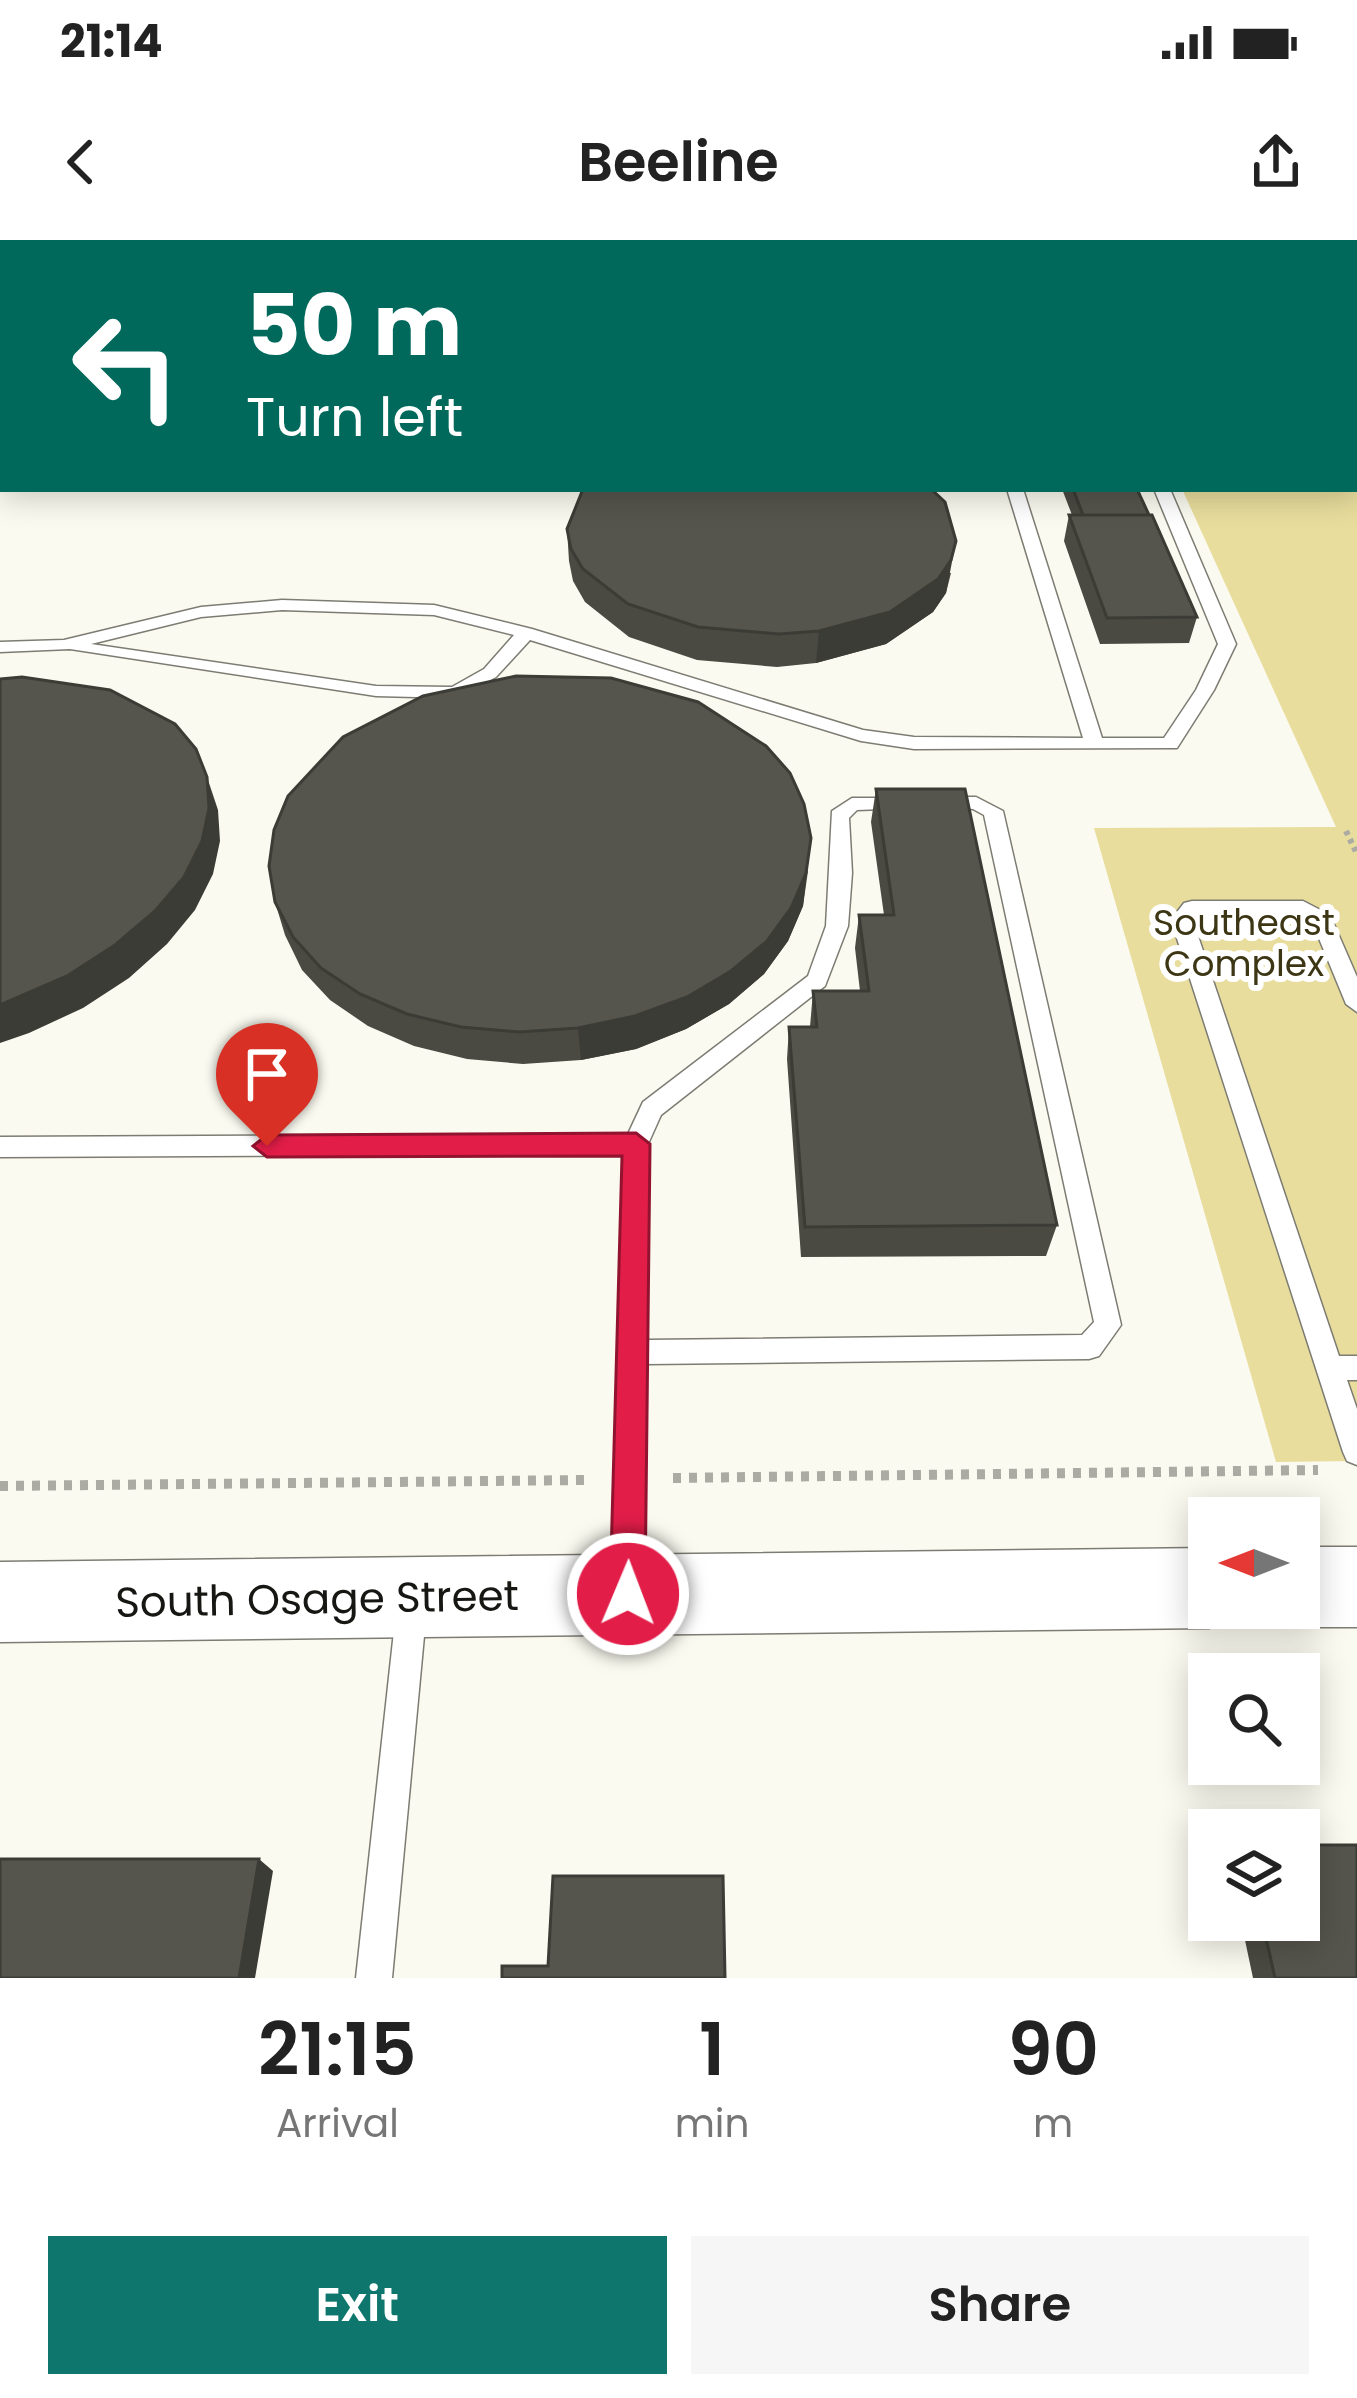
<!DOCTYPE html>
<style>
:root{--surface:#fff;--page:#f6f6f6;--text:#222;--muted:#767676;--accent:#0f766e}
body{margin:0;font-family:Poppins,sans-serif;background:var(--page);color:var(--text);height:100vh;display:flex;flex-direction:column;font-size:45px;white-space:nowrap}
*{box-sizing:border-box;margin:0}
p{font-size:39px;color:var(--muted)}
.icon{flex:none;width:66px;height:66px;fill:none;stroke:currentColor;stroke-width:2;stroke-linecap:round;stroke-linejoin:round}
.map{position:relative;height:1738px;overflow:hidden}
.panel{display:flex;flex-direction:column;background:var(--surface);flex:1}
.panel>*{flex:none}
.banner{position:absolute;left:0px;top:0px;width:1359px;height:252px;box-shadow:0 6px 30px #0003;background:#00695c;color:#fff;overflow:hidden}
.needle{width:78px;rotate:270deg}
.controls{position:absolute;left:1188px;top:1257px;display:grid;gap:24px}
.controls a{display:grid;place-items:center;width:132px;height:132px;border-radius:0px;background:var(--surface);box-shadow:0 6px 30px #0003;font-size:60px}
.pin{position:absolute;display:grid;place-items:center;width:102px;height:102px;color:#fff;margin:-123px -51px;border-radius:50% 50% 50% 0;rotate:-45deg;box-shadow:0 0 12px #0007}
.pin .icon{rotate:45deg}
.me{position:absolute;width:132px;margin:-66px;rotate:1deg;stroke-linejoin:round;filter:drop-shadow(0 0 9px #0008)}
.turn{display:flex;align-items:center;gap:42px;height:252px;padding:0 48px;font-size:54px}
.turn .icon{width:156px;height:156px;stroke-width:2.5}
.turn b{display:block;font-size:84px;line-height:102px}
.eta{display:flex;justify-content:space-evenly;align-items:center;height:204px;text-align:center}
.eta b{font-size:72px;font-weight:600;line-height:84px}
.primary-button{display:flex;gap:24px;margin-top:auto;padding:24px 48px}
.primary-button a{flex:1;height:138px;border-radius:0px;background:var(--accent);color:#fff;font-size:48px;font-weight:600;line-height:138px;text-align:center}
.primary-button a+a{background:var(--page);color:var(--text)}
.status{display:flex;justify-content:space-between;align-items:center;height:84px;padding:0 60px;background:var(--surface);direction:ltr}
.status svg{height:33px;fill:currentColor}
header{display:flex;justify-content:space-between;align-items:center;height:156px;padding:0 48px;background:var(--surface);font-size:54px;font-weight:600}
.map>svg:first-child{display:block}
.green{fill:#e8dd9d}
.forest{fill:#c6b86e}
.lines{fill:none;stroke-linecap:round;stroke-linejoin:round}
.service-casing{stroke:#7d7c73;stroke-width:3}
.secondary-casing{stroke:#7d7c73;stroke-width:3}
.path-far2{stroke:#ababa3;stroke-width:4.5;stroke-dasharray:3 3;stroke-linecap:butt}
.path-far1{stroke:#ababa3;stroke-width:6;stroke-dasharray:4.5 4.5;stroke-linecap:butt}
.path{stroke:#ababa3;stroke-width:10;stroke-dasharray:8 8;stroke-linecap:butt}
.service{fill:#fff;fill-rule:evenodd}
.secondary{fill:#fff;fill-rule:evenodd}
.wall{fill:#4a4942}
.shaded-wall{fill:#3c3c36}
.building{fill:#56554d;stroke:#3c3c36;stroke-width:3}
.route{fill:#e11d48;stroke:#92132f;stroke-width:3}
.labels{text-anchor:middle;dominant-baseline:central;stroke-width:12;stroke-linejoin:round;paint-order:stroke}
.park-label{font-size:36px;fill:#3c3615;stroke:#fff}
.near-street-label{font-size:42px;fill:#161612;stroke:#fff}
</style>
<div class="status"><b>21:14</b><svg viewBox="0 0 49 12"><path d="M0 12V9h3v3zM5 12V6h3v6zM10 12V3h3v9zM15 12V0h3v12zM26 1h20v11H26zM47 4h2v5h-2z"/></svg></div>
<header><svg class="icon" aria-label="back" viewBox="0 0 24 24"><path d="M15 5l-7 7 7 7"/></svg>Beeline<svg class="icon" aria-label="share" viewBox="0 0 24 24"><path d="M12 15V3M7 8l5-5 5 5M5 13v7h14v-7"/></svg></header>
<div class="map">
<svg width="1357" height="1738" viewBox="0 0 1357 1738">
<rect width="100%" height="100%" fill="#fbfaf0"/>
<path class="green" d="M0,0h1357v1221l-81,1 -182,-634 242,-1 -154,-338h174v-246h-1353l-3,185z"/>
<path class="forest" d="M171,0h388l-463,3z"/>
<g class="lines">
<defs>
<path id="service" d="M1007,249h16l79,249h62l32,-48 22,-46 -64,-155h16l66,155 -22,46 -37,58 -263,1 -53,-8 -331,-101 -34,37 -40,21 -80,-2 -306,-47 -70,3v-10l64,-2 137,-33 81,-7 152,5 98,24 331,101 51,7 169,1zM282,370l152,5 80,20 -30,34 -32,18 -76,-1 -285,-42 110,-27z
M938,557h38l27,14 118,514 -22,31 -10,3 -443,5 -3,221 -4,11 -11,4 -11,-4 -4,-11 11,-431 -624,3v-20l628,-3 15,-32 165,-126 18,-50 6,-115 20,-13h51l7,2v8l-53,2 -8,8 3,55 -4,53 -23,60 -164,129 -13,29 -2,196 436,-5 12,-13 -110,-507 -11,-6 -42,-2 -3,-4z
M1192,661h111l27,14 27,62v35l-11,-8 -33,-80 -14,-9h-101l-5,6 146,435h18v24h-10l10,29v56l-10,-4 -4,-9 -172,-532 13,-17z
M412,1349l11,4 4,11 -35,374h-36l41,-374 4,-11z"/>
<path id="secondary" d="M1299,1307h58v80h-58l-28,-12 -3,-7h31z
M1209,1308v60h32l-4,8 -28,12 -1209,14v-80z"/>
</defs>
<use href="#service" class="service-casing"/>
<use href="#secondary" class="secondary-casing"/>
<path class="path-far2" d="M526,3l6,-3"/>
<path class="path-far1" d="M1346,591l11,23"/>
<path class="path" d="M673,1238l645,-8
M0,1246l586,-6"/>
<use href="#service" class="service"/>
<use href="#secondary" class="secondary"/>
</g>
<path class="wall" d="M1062,249h75l60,128 -8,26 -89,1 -36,-103 5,-26h3z
M567,289l384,44 -5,20 -13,19 -47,32 -70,19 -39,4 -80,-7 -68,-23 -44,-35 -12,-21 -4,-20z
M876,549l181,436 -11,31 -245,1 -14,-198 2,-32h21l3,-36h47l-5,-43 4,-33h25l-13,-93z
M808,631l-5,35 -15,35 -24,33 -35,30 -43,25 -50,20 -55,11 -58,4 -56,-5 -53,-13 -46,-20 -38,-26 -28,-30 -17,-35 -10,-33z
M1299,1605l58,133h-104l-11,-52 11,-6h46z"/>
<path class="shaded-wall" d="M956,301l-10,52 -13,19 -47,32 -70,19 3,-32z
M207,537l11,33 2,31 -7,33 -18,36 -28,34 -38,34 -46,30 -54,25 -29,10v-38z
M811,598l-8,68 -15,35 -24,33 -35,30 -43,25 -50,20 -55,11 -3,-32z
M259,1619l14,12 -18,107h-16z"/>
<path class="building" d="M583,249h348l14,13 11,39 -5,19 -13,19 -48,33 -71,19 -40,3 -81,-7 -70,-23 -45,-35 -12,-20 -4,-20z
M1073,249h64l12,26h-66z
M1069,275h83l45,102 -90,1z
M516,436l95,2 87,24 68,44 24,27 14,31 7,34 -5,35 -15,35 -24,33 -36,30 -44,26 -52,19 -57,12 -59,4 -58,-5 -54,-13 -47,-20 -39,-26 -28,-31 -18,-35 -6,-36 5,-36 14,-34 55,-59 80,-41z
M22,437l88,13 65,34 21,25 11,28 2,31 -7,33 -18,36 -29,34 -40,34 -48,31 -67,29v-326z
M876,549h89l92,436 -252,2 -16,-200h28l-4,-36h56l-10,-76h35z
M1299,1605h58v133h-82l-13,-58h37v-5h18z
M0,1619h259l-20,119h-239z
M553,1636h170l2,102h-223v-12h46z"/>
<path class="route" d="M636,893l14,11 -5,450 -5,12 -12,6 -12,-6 -6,-12 12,-438 -355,1 -14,-11 14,-11z"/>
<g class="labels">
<g class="park-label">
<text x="1244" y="682">Southeast<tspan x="1244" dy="41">Complex</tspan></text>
</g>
<g class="near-street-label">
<text transform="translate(317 1359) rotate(-1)">South Osage Street</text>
</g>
</g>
</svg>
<div class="controls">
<a><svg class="needle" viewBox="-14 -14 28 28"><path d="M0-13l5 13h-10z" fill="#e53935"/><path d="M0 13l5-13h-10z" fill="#767676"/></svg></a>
<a><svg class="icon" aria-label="search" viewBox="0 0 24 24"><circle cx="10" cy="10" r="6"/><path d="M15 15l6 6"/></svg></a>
<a><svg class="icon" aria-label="layers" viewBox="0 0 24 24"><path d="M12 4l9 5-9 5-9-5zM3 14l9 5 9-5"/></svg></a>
</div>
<div class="pin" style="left:267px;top:906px;background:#d93025"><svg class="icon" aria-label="arrive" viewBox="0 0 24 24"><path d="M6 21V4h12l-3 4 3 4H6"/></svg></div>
<svg class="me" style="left:628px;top:1354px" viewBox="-20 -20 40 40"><circle r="17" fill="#e11d48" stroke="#fff" stroke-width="3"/><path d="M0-11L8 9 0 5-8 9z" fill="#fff"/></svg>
<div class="banner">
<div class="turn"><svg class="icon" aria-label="left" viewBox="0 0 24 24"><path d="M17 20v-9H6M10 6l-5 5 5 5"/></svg><div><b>50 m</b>Turn left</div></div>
</div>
</div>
<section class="panel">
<div class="eta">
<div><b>21:15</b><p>Arrival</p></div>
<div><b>1</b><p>min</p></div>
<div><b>90</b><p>m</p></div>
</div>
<div class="primary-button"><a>Exit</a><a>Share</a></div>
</section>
